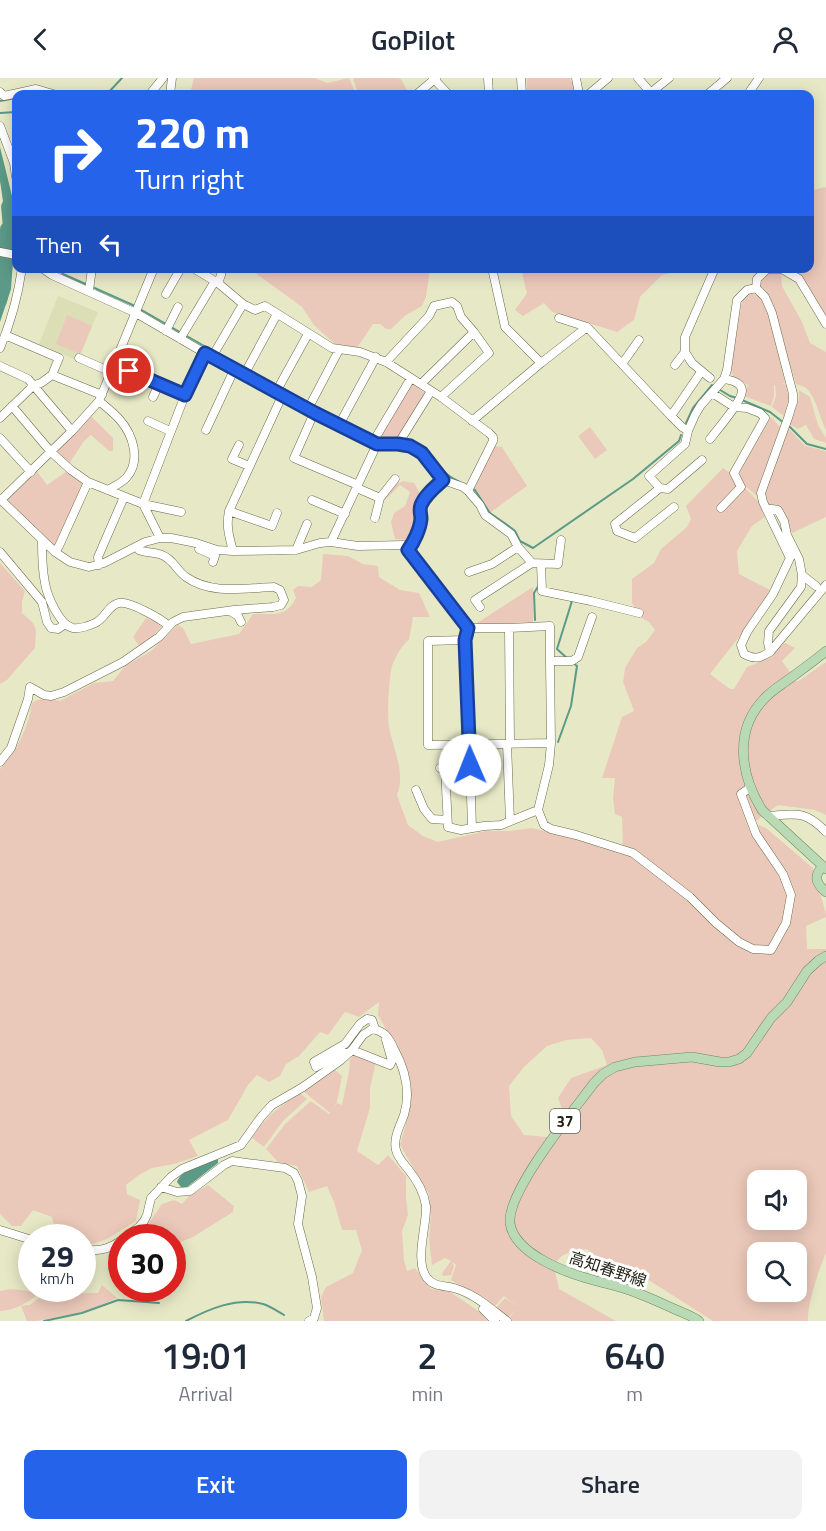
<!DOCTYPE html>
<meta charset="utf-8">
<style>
:root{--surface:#fff;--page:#f2f2f3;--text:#1f2937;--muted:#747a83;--accent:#2563eb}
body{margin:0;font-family:"Titillium Web","Noto Sans JP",sans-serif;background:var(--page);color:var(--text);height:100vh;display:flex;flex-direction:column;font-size:22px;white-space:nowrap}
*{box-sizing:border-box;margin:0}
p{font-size:20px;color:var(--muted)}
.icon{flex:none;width:33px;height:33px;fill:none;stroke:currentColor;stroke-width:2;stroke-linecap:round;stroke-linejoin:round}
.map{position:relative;height:1243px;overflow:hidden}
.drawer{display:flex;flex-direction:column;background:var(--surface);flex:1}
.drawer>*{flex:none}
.guide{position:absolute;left:12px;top:12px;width:802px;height:183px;border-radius:12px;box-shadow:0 3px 15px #0003;background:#2563eb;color:#fff;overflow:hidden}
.tools{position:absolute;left:747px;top:1092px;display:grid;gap:12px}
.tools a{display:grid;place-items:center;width:60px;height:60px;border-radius:12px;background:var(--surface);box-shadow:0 3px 15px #0003;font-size:30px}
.speed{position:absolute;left:18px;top:1146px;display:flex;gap:12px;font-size:30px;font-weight:700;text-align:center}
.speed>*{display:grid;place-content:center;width:78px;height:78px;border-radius:50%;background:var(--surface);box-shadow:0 3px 15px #0003;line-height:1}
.speed small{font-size:15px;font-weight:400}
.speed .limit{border:9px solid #d22;background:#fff;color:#111}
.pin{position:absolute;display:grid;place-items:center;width:51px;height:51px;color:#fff;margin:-26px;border:3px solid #fff;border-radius:50%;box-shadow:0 2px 6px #0007}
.me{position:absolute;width:66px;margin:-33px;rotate:359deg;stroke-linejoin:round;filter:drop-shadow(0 0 4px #0008)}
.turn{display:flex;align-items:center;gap:21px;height:126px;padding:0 24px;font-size:27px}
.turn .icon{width:78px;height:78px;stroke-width:2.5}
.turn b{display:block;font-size:42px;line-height:51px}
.then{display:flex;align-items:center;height:57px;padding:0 24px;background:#0003;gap:12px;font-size:22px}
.eta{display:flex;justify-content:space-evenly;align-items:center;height:102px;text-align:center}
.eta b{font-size:36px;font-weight:600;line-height:42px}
.action{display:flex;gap:12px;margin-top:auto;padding:12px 24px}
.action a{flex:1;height:69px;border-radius:12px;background:var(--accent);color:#fff;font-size:24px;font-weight:600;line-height:69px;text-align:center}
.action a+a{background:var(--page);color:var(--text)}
header{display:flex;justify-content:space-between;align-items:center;height:78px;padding:0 24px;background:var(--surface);font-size:27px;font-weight:600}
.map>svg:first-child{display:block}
.built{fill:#dcdeb5}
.green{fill:#ebc9ba;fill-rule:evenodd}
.water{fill:#5b9a87}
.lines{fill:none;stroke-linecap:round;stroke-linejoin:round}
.stream{stroke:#5b9a87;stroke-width:2}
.river{stroke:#5b9a87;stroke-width:14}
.minor-casing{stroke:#6a6b4d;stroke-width:9}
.major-casing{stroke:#678b5e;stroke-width:10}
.minor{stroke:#fff;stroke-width:8}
.major{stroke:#badab5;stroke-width:9}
.route-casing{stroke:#184099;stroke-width:15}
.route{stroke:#2563eb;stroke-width:10}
.labels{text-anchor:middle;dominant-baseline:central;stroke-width:6;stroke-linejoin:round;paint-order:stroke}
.shield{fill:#fff;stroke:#65665d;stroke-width:1.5}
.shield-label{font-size:15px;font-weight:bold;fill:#232417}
.street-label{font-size:16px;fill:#232417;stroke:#fff}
</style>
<header><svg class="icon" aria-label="back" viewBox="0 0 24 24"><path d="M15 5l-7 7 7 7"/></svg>GoPilot<svg class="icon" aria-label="person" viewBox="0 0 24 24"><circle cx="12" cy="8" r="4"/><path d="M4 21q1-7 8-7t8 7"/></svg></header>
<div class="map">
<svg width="826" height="1243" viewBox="0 0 826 1243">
<rect width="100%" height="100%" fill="#e7e9c6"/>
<path class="built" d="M58,218l40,16 -20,49 -39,-17z"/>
<path class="green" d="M194,0h121l12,5 22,-5 7,16h-166z
M353,0h45l3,1 8,15h-51z
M527,0h43l4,8 1,8h-48z
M825,109l1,1v130l-38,-49 22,-1v-77z
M250,191h180l-4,28 -4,9 -16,9 -15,14h-5l-6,-5h-7l-16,24 -22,-4 -21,-19 -12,-18z
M521,191v-1l167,1 -26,6 -22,22 -6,23 -17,12 -65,-20 -8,-9 -21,13 -8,-6 12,-17z
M769,193h12l1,15 20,36 8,21 16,9v78c-6,-11 -10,-33 -20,-42 -3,-2 -7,-3 -10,-4l-29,-91 -8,-8 2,-5z
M751,215l8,3 10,18 16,69 -4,1h4l4,14 -5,18 -12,-9 4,-11 -1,-11h-1v11l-3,10 -27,-10 4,-11 -15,-8 -2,-8 11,-68 4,-6z
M67,237l25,11 -12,28 -24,-10z
M411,305l15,11 -27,45 -21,1z
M799,312l11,7 8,28 8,13v5l-12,-4 -8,-14 -8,4 -9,-5 10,-25z
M91,338l22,22v13h-4l-18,-16 -7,6 -15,23 -13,-13z
M771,339l9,10 -23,69 -13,-11 -5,-12z
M590,349l17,23 -12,9 -17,-23z
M788,350l17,18 21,5v66l-34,16 -4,-11 -10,-17 -10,-1 -3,-11z
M494,368l8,1 25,39 -36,26 -17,-26z
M723,390l6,4 30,30 6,15 -13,9 -15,25 2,23 31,16 -27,42 -33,42 20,15h4l13,-22 8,-3 30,-21 10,5 -13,13 15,21 29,-20v153l-11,-5 -37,-5 -25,18 13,5 47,40 13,46v3l-20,9 1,23h19v304c-7,16 -19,52 -18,68h-95l-66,-42 -24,-7 -19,-9 -17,-14c-12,2 -32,4 -32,20 0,6 3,14 4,20l57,32h-107l-1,-1 7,-10 -8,9 -13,-9 11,-12 13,9 -14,-11 -10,11 -19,-13 -24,-14 5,-15 -4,-3 2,4 -3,9 -8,1 -1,-3 9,-12 -6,-3 -13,7 -3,-25 2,-25 -2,-21 -29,-49 10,-36 1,-26 -7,-22 -26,-46 1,-13 -20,15 -14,-5 -17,23 -8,-3 -21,24 -13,8 -6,12 -11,6 -12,-7 -9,10 -20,35 -39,20 9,16 -24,8 -22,4 -13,7 -13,10 1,9 13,6 -4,21 -29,18 -14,5 -10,-1 -1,-5 -25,-1 -5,-20 -19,-7 -12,16h-9l-12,-12v-445c17,-19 28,-40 32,-66l5,-3 12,-1 11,2 34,-18 19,-2 12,-15 26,-15 27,-26 5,3 8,16 48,-10 14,-20c21,-1 32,5 43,-16l-3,-8 5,-4 14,1 9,-7 2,-26 25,2 15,8 15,2 1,11 21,13 19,3 11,24h-17l-4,23c-7,4 -14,18 -17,26 -3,11 -5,50 -3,61 4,21 17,46 8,68l11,30 15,11 15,6 48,-11h23l23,-3 42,10 49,16 -1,-37 -7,-3 -2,-16 2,-20h-13l20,-61 12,-6 -11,-29 2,-14 12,-20 9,-6 9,-12 -6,-8 -9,-5 -8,-14v-24l22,-16 7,-14 26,-22 4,-8 -5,-13zM591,960l11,12 5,15 -36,13 -13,20 9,25 -20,14 -23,-2 -13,-19 -2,-30 15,-19 23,-21 19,-6zM758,1102h38v40h-38zM758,1174h38v40h-38z
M36,392l11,15 20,-14 17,13 -29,64 -50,-48z
M403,403l11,2 7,12 -6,16 3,8 -7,21 -16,-1 -4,-17 3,-9 11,-7 5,-14 -10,-7 -17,17 10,-16z
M0,485l25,28 -3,11v11l11,10 3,7 -1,18 -28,32 -7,4z
M533,509v35l-55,3 -1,-2z
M146,540l13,5 2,4 -7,8 -15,11 -6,-9z
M354,977l22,7 -6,26v20l-13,43 21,14 10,-10 18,21v22l2,17 -6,16 2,29 3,11 8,-3 16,21 19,3 30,20 8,9h-164l-3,-24 5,-10 27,-14 9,-23 -6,-20h-14l-8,-28 -7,-16 -18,6 -12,-26 -19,-4 -12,-13 19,-25 26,-23 18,13 8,-11 5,2 7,-33 1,-13z
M334,991l8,7 -5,26 -7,11 -27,-22z
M300,1015l7,6 -24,22 -19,26 -12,-9c13,-21 28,-32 48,-45z
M208,1107l26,21 -1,6 -40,25 -20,8 -1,-7 -21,-1 -5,-10 16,-23 12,-4 8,4 6,-7z
M102,1207l15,13 -29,13 -51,10h-10l-6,-15 9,-1 14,-11 54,-1z
M10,1211l30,3 1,1c-12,8 -26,18 -41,18v-20z"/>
<path class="water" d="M0,69l12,49 3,52 -12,-1v-19l-2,-22 2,-5 -3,-20z
M3,181l10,1 -2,29 -11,33v-49z
M218,1081v4l-31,24h-6l-4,-5c5,-14 28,-18 41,-23z"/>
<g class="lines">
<path class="stream" d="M34,16h4
M107,16l15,-16
M0,23l16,-3
M0,35l16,-1
M56,190l7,6 72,32
M140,231l26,15
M171,249l42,24
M218,276l26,15
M249,294l26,14
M280,311l27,15
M742,322l28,12 14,11
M312,328l27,15
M686,345l7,-15 19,-23 18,11 7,2
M789,348l18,18 19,5
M402,362c23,1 30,22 46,35 3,3 9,5 13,8
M471,410l4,2 15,23 20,14 5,4 5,10 13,7 100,-69 46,-38 2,-6
M535,542l-1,-27 5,-8
M568,581l-11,-10 15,-48h-1
M558,664l13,-36 6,-40 -5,-4
M44,1243l38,-8 36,-13 41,3
M186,1243c23,-12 50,-24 77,-17 7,2 14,7 21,11"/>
<path class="river" d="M0,223c6,-23 7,-48 7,-72"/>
<defs>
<path id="minor" d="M433,0l15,16
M488,0l1,16
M521,0l1,16
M576,0l3,16
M638,0l14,16
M0,14l4,4 32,-7 17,5
M150,16l13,-16
M170,16l2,-16
M417,16l19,-16
M589,16l19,-16
M649,16l20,-16
M708,16l19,-16
M748,16l11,-16
M0,48l14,37 2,14
M0,174l16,3
M42,190l10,7 84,38 98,57 80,43 63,31 -46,98
M193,190l25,15 25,21 12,6 10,-4 67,42 28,4 26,10 55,35 48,36 4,4v4l-25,50
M492,190l13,59 36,36
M218,205l3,-8v-7
M756,210l1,-9 10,-10h15l17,10 27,45
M89,213l3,-23
M166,216l15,-26
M559,240l28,9
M166,253l12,-24
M5,257l54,23 -7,17
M180,261l35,-58
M0,270c11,-26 18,-52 22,-80
M212,279l31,-53
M79,280l32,14
M386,284l43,-46 5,-10 18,-4 5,4 4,11 13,15 15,21 -48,44
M115,286l70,31
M622,286l17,-24
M675,287l10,-13
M0,288l28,13 44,52
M244,297l33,-61
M710,300l-18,-15 -7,-11v-15l30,-69
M421,306l53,-52
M276,314l32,-58
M712,315l22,14 13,1 13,5 5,5 -31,55 7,14 -20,21
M153,319l6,-13
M99,323c7,6 15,12 21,19 13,15 21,40 7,57 -5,6 -13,9 -19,13
M12,328l39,46 20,18 17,12 55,22 38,8
M308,331l31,-59
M314,335l-20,45 64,27
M671,338l30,-44
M0,340l34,-33 7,-2 11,-8 50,20
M148,343l22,10
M472,343l69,-58 46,-36 84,89 11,11 6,4
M339,347l37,-68
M206,352l28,-60
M0,360l31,34
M710,361c7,-9 32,-38 32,-48 0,-9 -11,-11 -18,-12
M373,364l38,-64
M377,366c16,0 32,-1 45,9l21,27 20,7 5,4 12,14 5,10 26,19 7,13 14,16
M398,366l33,-53
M239,367l-7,14 17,7
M357,410l23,10 -5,20
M660,410l-11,-12 36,-32 3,-13 7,-16 6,-10 23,-26 3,-9 10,-70 10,-10 9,-2 9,9 7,16 21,81v8l-5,16 -27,75 2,9 27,56 -17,36 -26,38 -6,13 3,9c11,6 16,4 26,-2l56,-67
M380,420l15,-19
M0,421l55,53 15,10 19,5 15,-4 41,-21 15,-4h11l25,5 21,7 16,1 63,-1 24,-7 11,-1 27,4 46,-1 64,83
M1,422l71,-69 27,-30 55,-133
M312,422l33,14
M674,429l-39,31 -18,-7 -2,-7 45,-36 8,1 34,-29
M766,430l12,2 6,11 3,14 12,24 3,16 14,11
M229,433l43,15 5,-13
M160,460l-17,-34 42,-109 20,-42
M42,463c0,13 0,28 3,42 2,12 14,42 28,45 6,1 16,-2 22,-5 10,-4 13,-18 24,-20 11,-2 42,16 50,23
M199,471l16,7 -2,6
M296,472l11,-26
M408,472l5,-6 8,-25 -1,-9 3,-9 20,-21
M233,473c-4,-15 -7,-25 -4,-40l53,-115
M0,474l42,50 5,20 4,6 7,1 7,-5
M55,474l4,-6 29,-64
M541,486l1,27 49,10 48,12
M99,487l-1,-8 26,-60
M469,494l23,-8 26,-17
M480,529l-5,-7 57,-37 26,1 3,-24
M230,533l8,5 3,6
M468,550h41l1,116
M509,550l41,-2v35h22l6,-4 14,-40
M466,559l6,191
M465,562l-37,1v104l123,-2 -1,-82
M770,574l-2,-9 1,-12 32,-44 1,-12
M507,666l3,77
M0,684l11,-14 17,-49 2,-12 14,8 7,1 13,-4 59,-30 36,-25 14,-15 10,-5 51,-7 39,-3 8,-2 3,-5 -4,-10 -6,-3c-28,1 -63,8 -88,-10 -9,-6 -13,-18 -24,-22 -7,-3 -16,-2 -23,-5l-2,-4
M440,690h5l3,59 13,3 23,-4 17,-1 37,-15 11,-45 2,-22
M416,712l8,19 8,10 15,1
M538,732l6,15 7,4 25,6 57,18 57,44 26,26 23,19 14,7 18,1 15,-27 5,-28 -8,-21 -27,-40 -15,-40 10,-7
M768,738c28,-2 37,-6 58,16
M352,972l38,15 2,-4 -6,-21
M349,975h-8l-25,14 -2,-5 31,-18 15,-20 7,-5 5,1 3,9
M161,1109l16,5 13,-1 34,-26 8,-4 53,7 9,5 4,8 4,15 -4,28 14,53 5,31 -3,10 -5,3
M0,1152l32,10
M125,1160l14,-11 5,-6 3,-6 4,-17 20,-21 11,-8 59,-24 20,-28 11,-12 31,-18 38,-27 11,-10 11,-15 9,-6c13,2 17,9 22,20 11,20 17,43 10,66 -4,11 -11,23 -8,35 2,8 8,14 12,19 9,11 16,23 18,37 1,20 -12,55 1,72 8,10 19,7 30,11 19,6 34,20 50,32
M82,1172c17,1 26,0 40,-10
M483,1231l12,12"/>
<path id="major" d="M826,573c-13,11 -27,21 -41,31 -7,5 -15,10 -21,17 -31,32 -23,77 -2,111l64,59
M823,788c-10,10 -7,18 3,26
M699,1243c-8,-6 -19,-9 -29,-14 -11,-5 -22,-10 -33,-14 -14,-6 -30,-9 -44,-13 -26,-7 -79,-26 -83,-57 -3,-32 64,-113 84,-140l9,-9 12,-7 20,-5 57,-5 28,5h9l10,-3 8,-6 24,-35 16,-16 20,-31 12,-11 7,-4"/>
</defs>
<use href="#minor" class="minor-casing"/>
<use href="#major" class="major-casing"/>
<use href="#minor" class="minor"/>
<use href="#major" class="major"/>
</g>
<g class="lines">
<defs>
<path id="route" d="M129,293l56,24 20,-42 110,60 62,31h21l12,2 7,4 5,3 21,27c-8,7 -18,15 -22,25 -2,5 0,9 0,14 -1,10 -7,23 -13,31l60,78 -3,12 5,125"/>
</defs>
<use href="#route" class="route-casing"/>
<use href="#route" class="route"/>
</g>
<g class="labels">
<rect class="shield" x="550" y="1031" width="30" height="24" rx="4.5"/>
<g class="shield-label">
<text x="565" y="1043">37</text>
</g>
<g class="street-label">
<text transform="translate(608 1191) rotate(18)">高知春野線</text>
</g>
</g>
</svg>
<div class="tools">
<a><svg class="icon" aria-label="sound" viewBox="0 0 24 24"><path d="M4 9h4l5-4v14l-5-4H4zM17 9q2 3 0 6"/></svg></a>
<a><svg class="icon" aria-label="search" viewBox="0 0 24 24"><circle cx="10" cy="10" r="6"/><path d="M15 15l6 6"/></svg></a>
</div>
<div class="speed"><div>29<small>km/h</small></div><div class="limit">30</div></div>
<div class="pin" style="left:129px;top:293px;background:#d93025"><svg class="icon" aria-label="arrive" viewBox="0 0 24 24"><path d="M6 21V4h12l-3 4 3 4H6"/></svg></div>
<svg class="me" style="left:470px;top:687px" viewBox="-20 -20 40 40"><circle r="19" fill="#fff"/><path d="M0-13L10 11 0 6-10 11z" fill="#2563eb"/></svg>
<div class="guide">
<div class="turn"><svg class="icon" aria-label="right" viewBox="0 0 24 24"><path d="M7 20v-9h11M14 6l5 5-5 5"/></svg><div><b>220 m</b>Turn right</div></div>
<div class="then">Then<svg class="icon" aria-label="left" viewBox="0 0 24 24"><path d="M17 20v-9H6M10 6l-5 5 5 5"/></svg></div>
</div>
</div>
<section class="drawer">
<div class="eta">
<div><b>19:01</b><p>Arrival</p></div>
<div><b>2</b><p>min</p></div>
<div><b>640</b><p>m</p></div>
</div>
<div class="action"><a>Exit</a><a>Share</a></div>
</section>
